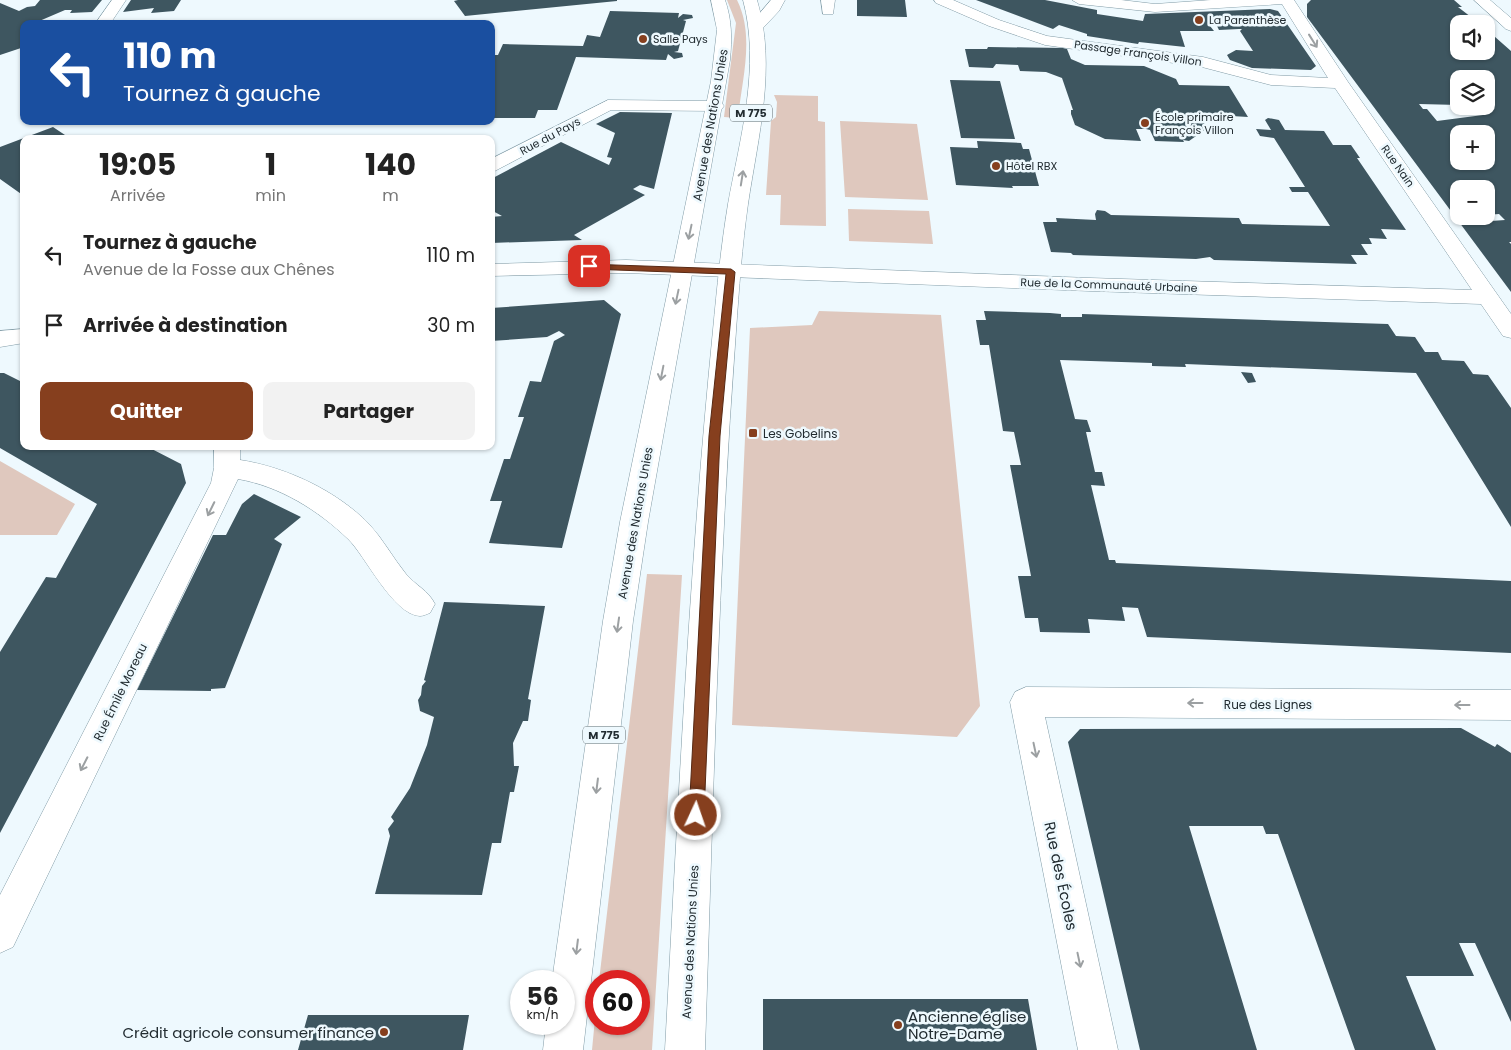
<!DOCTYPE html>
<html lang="fr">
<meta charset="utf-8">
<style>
:root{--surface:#fff;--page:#f2f2f2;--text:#222;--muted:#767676;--accent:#863f1e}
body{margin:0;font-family:Poppins,sans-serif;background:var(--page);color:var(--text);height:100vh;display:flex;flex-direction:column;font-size:19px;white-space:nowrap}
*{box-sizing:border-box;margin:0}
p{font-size:16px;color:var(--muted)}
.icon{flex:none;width:28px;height:28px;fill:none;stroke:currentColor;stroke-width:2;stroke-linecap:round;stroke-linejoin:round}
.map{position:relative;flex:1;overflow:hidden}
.sheet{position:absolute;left:20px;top:135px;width:475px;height:315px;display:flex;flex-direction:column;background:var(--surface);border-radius:10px;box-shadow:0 1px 4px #0004}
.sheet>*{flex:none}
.banner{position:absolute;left:20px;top:20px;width:475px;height:105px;border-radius:10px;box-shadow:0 1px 4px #0004;background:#1a4fa0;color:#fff;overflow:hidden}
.fabs{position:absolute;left:1450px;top:15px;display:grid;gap:10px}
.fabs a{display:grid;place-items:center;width:45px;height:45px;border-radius:10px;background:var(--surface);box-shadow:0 1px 4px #0004;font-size:25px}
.speed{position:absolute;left:510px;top:970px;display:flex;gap:10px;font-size:25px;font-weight:700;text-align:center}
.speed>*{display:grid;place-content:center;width:65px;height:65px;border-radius:50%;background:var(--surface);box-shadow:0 1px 4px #0004;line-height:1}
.speed small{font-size:12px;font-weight:400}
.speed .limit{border:8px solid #d22;background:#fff;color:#111}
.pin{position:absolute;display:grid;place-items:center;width:42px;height:42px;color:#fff;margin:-21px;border-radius:10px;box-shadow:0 2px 8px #0006}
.me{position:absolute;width:55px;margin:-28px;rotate:3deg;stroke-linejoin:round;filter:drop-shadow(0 0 4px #0008)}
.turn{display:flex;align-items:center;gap:18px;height:105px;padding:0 20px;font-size:22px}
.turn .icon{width:65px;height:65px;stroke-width:2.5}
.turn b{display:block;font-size:35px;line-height:42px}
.eta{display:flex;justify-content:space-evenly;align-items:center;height:85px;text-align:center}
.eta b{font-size:30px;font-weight:700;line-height:35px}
.button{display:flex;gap:10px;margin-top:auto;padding:10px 20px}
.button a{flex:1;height:58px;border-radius:10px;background:var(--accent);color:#fff;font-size:20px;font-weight:700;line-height:58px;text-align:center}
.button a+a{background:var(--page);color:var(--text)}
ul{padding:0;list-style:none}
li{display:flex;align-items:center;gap:15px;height:70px;padding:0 20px}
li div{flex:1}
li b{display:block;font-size:19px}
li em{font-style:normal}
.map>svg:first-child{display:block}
.green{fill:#dfc8be}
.building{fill:#3e5660;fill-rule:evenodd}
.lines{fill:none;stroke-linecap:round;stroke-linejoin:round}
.minor-casing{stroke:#819ba6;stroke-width:1}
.major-casing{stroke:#819ba6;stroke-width:1}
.minor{fill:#fff;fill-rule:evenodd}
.major{fill:#fff;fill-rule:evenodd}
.oneway{stroke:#9ca0a2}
.route{fill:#863f1e;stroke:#572914}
.poi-dot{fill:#863f1e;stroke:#eef9fe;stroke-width:2}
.labels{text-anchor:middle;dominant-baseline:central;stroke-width:5;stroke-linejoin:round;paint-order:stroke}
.far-poi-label{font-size:11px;fill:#222c31;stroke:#eef9fe;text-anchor:start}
.far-street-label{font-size:11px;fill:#222c31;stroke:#eef9fe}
.shield{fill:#eef9fe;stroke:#5f6a6e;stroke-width:1}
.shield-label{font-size:11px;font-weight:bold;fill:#222c31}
.street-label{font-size:12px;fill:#222c31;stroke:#eef9fe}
.poi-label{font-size:12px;fill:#222c31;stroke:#eef9fe;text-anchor:start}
.near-street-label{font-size:15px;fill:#222c31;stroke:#eef9fe}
.near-poi-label{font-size:15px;fill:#222c31;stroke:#eef9fe;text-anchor:start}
</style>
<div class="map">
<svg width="1511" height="1050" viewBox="0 0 1511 1050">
<rect width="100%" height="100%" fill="#eef9fe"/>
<path class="green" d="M727,0h10c18,36 5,79 1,118l-14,-1 12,-94z
M774,95l44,1v25l7,1 1,104 -46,-1 1,-30h-15l5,-74 5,-4 1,-15z
M840,121l77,3 11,76 -83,-3z
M848,209l81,2 4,33 -84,-3z
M819,311l122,4 39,391 -23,31 -225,-12 18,-397 62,-3z
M0,461l75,43 -18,31h-57z
M647,574l35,1 -30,475h-60l4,-42v16h43v-43h-40z"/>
<path class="building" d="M40,0h62l-10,12 -22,1 2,-3h-7l-28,12 5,2h-18v23l-24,8v-52l19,8 8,-4 8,-1z
M131,0h50l-7,11 -23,2 3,-5 -31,4z
M458,0h159v1l-152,15 -11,-15z
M857,0h48l2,17 -50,-1z
M976,0h69l52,10v4l46,7 2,-7 125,-5 8,2 38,55 -5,4 -59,-2 -22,-8 -3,-5 9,-5 17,1 -13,-20 2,-2h-3l-20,1 -2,-4h-7l4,5h-34l5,16 -46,-5 -1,2 -51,-8v-2l-28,-9 -6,4z
M1311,0h143l8,7h-4l22,17h-21v27h27v-22l25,22v191h-2l2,2v48l-204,-275v-13zM1459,79h27v27l-27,3 4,4 20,2 -46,6 -10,-12h-4l-4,-5 40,1zM1459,134h27v27h-27zM1459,189h27v26l13,-1 6,6 -14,1 -3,-5h-29z
M610,11l69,2 -1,5 5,-4 9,1 1,3 -10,2 3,1 -8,30 -4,1 8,1 1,4 -9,2 -6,-5 -2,6 -90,-3 -19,53h-19l-3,8h-44v-63h7l5,-11 80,2 4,-11 13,2z
M988,47l75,1 4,1 4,10 14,6 59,1 32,13 3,6 50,1 19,31 -49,-3 3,2 4,13 -17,12 -6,-1 1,2 -29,-1 -5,-11 -4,-1h-10l5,12 -36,-2 -30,-14 -4,-11v-4h2l-11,-32 -16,-6 -26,-1 -2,-6 -22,-1 -3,4 -24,-1 -4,-18h22z
M950,80l50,1 15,58 -54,-1z
M620,112l52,1 -18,76 -14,-4 -7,4 12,6 -71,40 8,5 -91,3v-26l11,-1 -11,-6v-31l70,-37 48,23 3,-7 -5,-1 8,-24 -19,-9z
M1268,118l11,2 6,10 39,1 9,14h18l9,13h-3l49,72 -25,-1 6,10 -18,-1 3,6h-11l7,11h-17l6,9 -143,-4 -4,-3 -14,2 -123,-4 -2,-2 -20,-1 -8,-30h14l-1,-4 40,2 -1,-6 2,-4 8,1 6,4 128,3 3,6 88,2 -22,-34h-16l-3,-5h16l-31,-49 -14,-2 -4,-7 15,1 -6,-10z
M53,127l18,12h-47v57l-24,-17v-32z
M977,141l44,2 2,6h6l10,37h-27l1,2 -57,-3 -6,-38 28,1z
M604,300l17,14 -59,234 -73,-5 13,-42h-12l14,-42h6l14,-42h-6l12,-36 11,1 13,-41 11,-6 -6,-4 -12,6 -56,4v-33z
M984,311l66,2 11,1v3h21v-3l306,10 8,12 19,1 10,15h13l4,8 22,1 9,13 15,1 23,33v119l-95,-154 -231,-9 1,3 -34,-1v-3l-92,-3 15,59 12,1 4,12h-5l9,40h7l3,14 -14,-1 18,75h6l1,3 395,18v72l-364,-16 -9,-29 -16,-1 3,14 -37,-2 2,14 -50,-1 -2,-14h-13l-7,-42h13l-21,-111h11l-7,-33 -11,-1 -14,-86h-9l-4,-25h10z
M1241,372l11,1 4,9 -8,1z
M0,373h4l20,10v63h122l35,18 5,19 -186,350v-181l46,-75 10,1 41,-74 -97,-56z
M254,494l47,23 -27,22 8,5 -57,144 -14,1v2l-74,-1 76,-155h13l16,-31z
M444,602l101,4 -17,93 3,1 -3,21h-5l-10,22 1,23h5l-5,26h-4l-9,51h-9l-10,52 -107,-1 15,-58 -2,-7 6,-8 -3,-4 19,-29 17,-43 7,-28 -14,-6 -2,-11 3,-5 1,-9 4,-5 -2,-1z
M1461,728l34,19 2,-3 14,9v269l-36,-79h-16l15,33h-68l30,74h-81l-77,-216h-12l-3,-8h-74l68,224h-117l-72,-308 12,-13z
M763,999h265l9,51h-274z
M308,1015h161l-6,35h-165z"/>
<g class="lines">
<defs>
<path id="minor" d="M112,0h14l-16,24h-15z
M771,0h14l-6,11 -17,18h-10l-3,-3z
M821,0h14l-2,14h-10z
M934,0h19l46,20 48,16 156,21 68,18 57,3 -46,-74 -127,8 -76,-8 -7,-4h49l34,4 56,-4h83l54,82 163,232v24l-8,-2 -22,-32 -391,-13 -464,-18 -135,3v-12l135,-4 464,18 382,12 -137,-202 -64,-3 -69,-18 -157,-22 -56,-19 -53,-23z
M608,100l107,1 6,1 3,4 -3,4 -6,1 -104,-1 -120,63v-14z
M24,329v14l-24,4v-16z
M214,446h26v14c46,7 97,31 129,64 14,15 24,34 37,50 9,11 22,16 29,30l-5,9c-3,1 -7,3 -10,3 -27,-1 -55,-61 -72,-77 -30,-29 -69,-53 -110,-60l-225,468 -13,6v-58l211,-412 3,-15z
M1026,687l485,3v30l-466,-3 73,333h-40l-68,-348 5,-10z"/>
<path id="major" d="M711,0h14c7,20 7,39 5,60l-82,462 -15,99 -50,429h-40l3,-26h18v-43h-12l51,-360 17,-99 91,-441 6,-51z
M743,0h14c20,66 1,137 -9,204 -6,42 -9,85 -12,127 -18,239 -23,479 -31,719h-40c13,-240 24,-480 48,-720 4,-42 8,-84 15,-126 12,-66 33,-137 15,-204z
M1474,0h16l21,18v13l-5,-2z"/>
</defs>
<use href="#minor" class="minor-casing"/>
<use href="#major" class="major-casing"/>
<use href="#minor" class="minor"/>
<use href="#major" class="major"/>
</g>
<defs><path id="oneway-shaft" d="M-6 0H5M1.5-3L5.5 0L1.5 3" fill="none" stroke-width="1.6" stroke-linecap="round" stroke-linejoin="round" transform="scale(1.25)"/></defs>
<g class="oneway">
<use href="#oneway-shaft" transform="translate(1313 41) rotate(58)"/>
<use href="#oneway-shaft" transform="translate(742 178) rotate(-81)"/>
<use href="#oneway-shaft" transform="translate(690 232) rotate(102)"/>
<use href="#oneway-shaft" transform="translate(677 297) rotate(102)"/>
<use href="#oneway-shaft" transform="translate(662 373) rotate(101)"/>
<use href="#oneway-shaft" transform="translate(211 509) rotate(116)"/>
<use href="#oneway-shaft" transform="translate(618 625) rotate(98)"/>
<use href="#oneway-shaft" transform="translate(1195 703) rotate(-180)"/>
<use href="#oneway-shaft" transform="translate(1462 705) rotate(-180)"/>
<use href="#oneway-shaft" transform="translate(1035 750) rotate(78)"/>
<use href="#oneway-shaft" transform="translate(84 764) rotate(117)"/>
<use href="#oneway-shaft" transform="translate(597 786) rotate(97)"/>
<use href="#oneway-shaft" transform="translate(577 947) rotate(97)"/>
<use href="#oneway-shaft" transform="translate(1079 960) rotate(78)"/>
</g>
<path class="route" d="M586,264l145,5 4,3 -15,164 -16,379 -3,5 -5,2 -5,-2 -2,-5 20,-379 17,-162 -137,-5 -4,-3z"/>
<g class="poi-dot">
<circle cx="1199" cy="20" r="5"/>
<circle cx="643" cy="39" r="5"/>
<circle cx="1145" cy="123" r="5"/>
<circle cx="996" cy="166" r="5"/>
<rect x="748" y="428" width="10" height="10" rx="2.5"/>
<circle cx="898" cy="1025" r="5"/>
<circle cx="384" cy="1032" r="5"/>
</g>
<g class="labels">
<g class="far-poi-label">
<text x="1209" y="20">La Parenthèse</text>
<text x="653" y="39">Salle Pays</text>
<text x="1155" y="117">École primaire<tspan x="1155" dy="13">François Villon</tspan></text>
<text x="1006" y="166">Hôtel RBX</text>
</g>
<g class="far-street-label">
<text transform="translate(1138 53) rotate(8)">Passage François Villon</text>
<text transform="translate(550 136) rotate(-28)">Rue du Pays</text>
<text transform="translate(1398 166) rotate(55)">Rue Nain</text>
<text transform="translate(1109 285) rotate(2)">Rue de la Communauté Urbaine</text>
</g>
<g class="shield">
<rect x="730" y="104.5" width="42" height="17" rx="4"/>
<rect x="583" y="726.5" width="42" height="17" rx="4"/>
</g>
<g class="shield-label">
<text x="751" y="113">M 775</text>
<text x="604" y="735">M 775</text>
</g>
<g class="street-label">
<text transform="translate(710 125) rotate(-80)">Avenue des Nations Unies</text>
<text transform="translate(635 523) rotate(-80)">Avenue des Nations Unies</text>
<text transform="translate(120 692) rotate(-64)">Rue Émile Moreau</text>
<text x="1268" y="704">Rue des Lignes</text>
<text transform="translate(690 942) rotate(-87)">Avenue des Nations Unies</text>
</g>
<g class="poi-label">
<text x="763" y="433">Les Gobelins</text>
</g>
<g class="near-street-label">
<text transform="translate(1061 876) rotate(78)">Rue des Écoles</text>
</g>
<g class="near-poi-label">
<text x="908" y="1016">Ancienne église<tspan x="908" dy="17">Notre-Dame</tspan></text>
<text x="374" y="1032" text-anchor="end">Crédit agricole consumer finance</text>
</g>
</g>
</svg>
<div class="fabs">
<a><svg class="icon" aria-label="sound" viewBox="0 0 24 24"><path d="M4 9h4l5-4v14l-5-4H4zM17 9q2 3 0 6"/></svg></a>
<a><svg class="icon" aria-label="layers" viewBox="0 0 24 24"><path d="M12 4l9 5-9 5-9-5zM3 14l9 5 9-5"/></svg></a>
<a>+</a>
<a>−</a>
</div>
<div class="speed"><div>56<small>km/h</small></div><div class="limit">60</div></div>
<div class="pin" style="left:589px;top:266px;background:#d93025"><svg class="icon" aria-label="arrive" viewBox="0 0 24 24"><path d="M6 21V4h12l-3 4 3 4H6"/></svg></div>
<svg class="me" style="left:696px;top:815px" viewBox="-20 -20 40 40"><circle r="17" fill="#863f1e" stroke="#fff" stroke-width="3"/><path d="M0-11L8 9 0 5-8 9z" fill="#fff"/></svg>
<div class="banner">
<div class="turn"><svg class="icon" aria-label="left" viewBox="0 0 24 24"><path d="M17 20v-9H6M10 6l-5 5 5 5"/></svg><div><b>110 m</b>Tournez à gauche</div></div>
</div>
<section class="sheet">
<div class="eta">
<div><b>19:05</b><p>Arrivée</p></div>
<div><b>1</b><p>min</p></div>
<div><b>140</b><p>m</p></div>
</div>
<ul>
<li><svg class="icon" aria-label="left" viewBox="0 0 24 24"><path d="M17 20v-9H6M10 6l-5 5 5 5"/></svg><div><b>Tournez à gauche</b><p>Avenue de la Fosse aux Chênes</p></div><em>110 m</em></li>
<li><svg class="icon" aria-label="arrive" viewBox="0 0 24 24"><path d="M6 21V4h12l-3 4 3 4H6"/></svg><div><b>Arrivée à destination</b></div><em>30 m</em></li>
</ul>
<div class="button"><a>Quitter</a><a>Partager</a></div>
</section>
</div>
